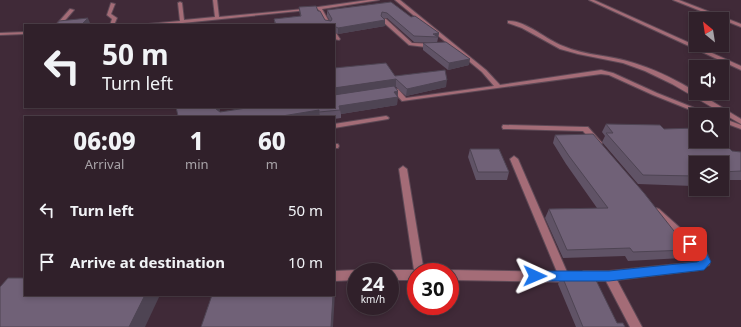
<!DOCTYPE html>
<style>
:root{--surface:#30202a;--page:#382832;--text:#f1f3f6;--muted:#a8a3a8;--line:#4b3e47}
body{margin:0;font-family:"Noto Sans",sans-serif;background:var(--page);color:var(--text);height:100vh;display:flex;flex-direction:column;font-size:15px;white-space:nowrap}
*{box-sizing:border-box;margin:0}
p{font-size:13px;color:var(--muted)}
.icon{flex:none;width:22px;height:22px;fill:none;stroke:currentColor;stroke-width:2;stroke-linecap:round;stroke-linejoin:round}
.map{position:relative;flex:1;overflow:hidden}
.sheet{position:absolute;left:24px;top:116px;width:311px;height:180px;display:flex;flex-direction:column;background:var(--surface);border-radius:0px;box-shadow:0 2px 6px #0003,0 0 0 1px var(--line)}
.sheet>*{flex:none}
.top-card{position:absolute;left:24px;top:24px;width:311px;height:84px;border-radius:0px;box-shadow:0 2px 6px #0003,0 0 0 1px var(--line);background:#30202a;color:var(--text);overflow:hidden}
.needle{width:26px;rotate:330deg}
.controls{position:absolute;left:689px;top:12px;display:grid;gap:8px}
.controls a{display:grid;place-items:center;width:40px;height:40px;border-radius:0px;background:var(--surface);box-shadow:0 2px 6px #0003,0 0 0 1px var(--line);font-size:20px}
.speed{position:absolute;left:347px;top:263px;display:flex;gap:8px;font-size:20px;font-weight:700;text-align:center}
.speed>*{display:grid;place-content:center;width:52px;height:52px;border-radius:50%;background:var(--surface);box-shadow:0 2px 6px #0003,0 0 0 1px var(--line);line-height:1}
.speed small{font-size:10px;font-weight:400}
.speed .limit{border:6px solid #d22;background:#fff;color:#111}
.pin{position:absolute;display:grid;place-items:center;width:34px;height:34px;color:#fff;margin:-17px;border-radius:8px;box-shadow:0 2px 6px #0006}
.me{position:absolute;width:44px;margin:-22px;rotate:91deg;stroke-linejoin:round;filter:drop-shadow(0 0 3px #0008)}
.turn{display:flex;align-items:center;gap:14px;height:84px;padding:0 12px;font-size:18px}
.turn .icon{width:52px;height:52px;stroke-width:2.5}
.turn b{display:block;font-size:28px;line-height:34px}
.eta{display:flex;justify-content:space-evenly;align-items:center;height:68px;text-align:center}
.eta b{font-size:24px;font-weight:800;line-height:28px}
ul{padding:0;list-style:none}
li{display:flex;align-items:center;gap:12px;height:52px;padding:0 12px}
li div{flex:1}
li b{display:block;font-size:15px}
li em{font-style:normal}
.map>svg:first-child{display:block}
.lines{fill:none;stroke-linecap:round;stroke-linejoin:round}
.service-casing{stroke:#5e4956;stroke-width:2}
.minor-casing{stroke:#5e4956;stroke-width:2}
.service{fill:#a46c77;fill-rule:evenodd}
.minor{fill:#a46c77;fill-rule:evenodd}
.wall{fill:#605366}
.shaded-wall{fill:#4e4453}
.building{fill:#706177;stroke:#4e4453}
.route{fill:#1a73e8;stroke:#114b97}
</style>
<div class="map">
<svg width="741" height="327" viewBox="0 0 741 327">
<rect width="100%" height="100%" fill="#402a38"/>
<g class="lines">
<defs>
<path id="service" d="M589,0h5l147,66v4z
M111,3l4,1 -4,10 6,4 -3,7h-4l2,-6 -5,-4z
M70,9l4,1 -13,15h-5z
M508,21c17,-1 39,19 55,25 22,10 48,9 71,17 39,12 72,35 107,56v5l-69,-40 -27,-13 -22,-8 -45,-9 -18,-5 -38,-21 -14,-5z"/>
<path id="minor" d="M213,0h4l2,17 85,-8 64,-9h11l-57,9 9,16h-4l-9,-16 -155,16h-17l2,-1 32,-3 -2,-18 2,-1 2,1 2,17 31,-3z
M395,0h5l86,70 14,15 101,-15 12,3 44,20 55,22h-9l-50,-20 -44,-20 -8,-1 -199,27 -8,-9 -6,1 -3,-2 3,-2h10l8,9 88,-12 -12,-14z
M673,0h6l62,24v3z
M382,19h4l26,24 22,1 3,2 -3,2 -25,-3 -27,-24z
M25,32v2l-25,1v-2z
M334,33h2l4,6 -1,1 -5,-1z
M386,116l2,1 1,1 -1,1 -54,9v-4z
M722,118l19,7v4l-19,-7z
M503,125l82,2h3l14,16 -1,2h-6l-12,-14 -77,-2h-3l-1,-2z
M334,144h4l1,2 -1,2h-4z
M514,156l4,3 49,113 9,2 1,3 -1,3 -12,2 -114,-2v-8h-4l4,-2 107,2 -47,-113z
M403,166l4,3 17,103h-8v8h-26v-8h-4l4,-2h24l-15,-101z
M656,208l3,1 47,42 4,11 -1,3 -9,5 -83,10 25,47h-12l-24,-46h-22l-4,-2 -1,-3 1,-3 4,-2h25l89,-9 1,-1 -1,-5 -45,-43 -2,-2 2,-2z
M356,270l4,2h-4v8l-22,1v-10z"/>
</defs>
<use href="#service" class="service-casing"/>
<use href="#minor" class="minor-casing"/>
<use href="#service" class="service"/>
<use href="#minor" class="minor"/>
</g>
<path class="wall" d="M391,2l20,15 28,16 -2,10 32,22 -21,5 -25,-20v-7h11l-20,-1 -27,-24h-5l3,8 -47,8 -4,-2v-7h-59l-1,-6 26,-3 -1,-9 19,4 7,9 5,1 -3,-5v-6z
M395,76l51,11 -40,9 -10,-9h-2l4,4 -1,14 -56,9v4l-7,1v-2h-160l4,-1 -2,-9h43l1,5 30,-5h84z
M606,124l58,5 32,12 28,5 8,5 9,1v28h-19v-17h-26v18l-3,5 -55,-2 -36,-42 3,-6 -3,-4z
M555,135l134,115 -7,8 -54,3 -3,-5 -62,2 -18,-40 4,-9 48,-1 -31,-44 -13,-21z
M470,149l39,23 -2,8h-31l-8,-23z
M562,276l55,47 8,4h-49l-18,-43z"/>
<path class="shaded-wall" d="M88,18l2,5 -1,2h-8z
M385,20v6l-47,8v-6z
M439,33l-1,5v-1l-5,-3z
M470,59l-1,6 -21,5 1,-7z
M396,79v8l-62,8v-7z
M447,80l-1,7 -40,9 1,-7z
M398,91l-1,14 -56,9 -2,-8z
M218,107h1l2,8 -5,-6z
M319,110l1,7h-44z
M334,286l1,6 -2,35h-2l2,-32h1z
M145,295h15l-15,32h-16z"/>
<path class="building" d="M391,2l20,15 4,-1 24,17 -6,1 5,3 -24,-1 -27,-23 -5,-1 -1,4 4,4 -47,8 -4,-2v-1h-58l-2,-6 27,-3 -2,-9 17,-1 2,5h2l5,9 6,1 1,-2 -5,-9z
M88,18l-7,7h-25l3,-4z
M446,42l24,17 -21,4 -26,-20z
M386,63l9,13 50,-6 2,10 -40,9 -11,-10 -62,9v-20z
M394,86l4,5 -4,1 4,5 -59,9 1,4 -21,2v-2l-43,7h-102l4,-1 -2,-9h42l-2,2 4,3 33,-5h81v-12z
M606,124l54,1 4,4 32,-1v13h24l4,5 4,1 4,4 9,1v19l-19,1v-9h-26v9h-1l1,1v3l-53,-1 -37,-42h7z
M593,134l51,59 45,57 -56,2 -3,-4 -63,2 -18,-41 59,-1 -39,-52 -14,-21z
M470,149h29l10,23h-31z
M562,276h32l23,47h6l2,4h-42z
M8,278h17v17h120l-16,32h-129v-40z
M212,295h121l-2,32h-130z"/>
<path class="route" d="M690,239c11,4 17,14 21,23l-7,8 -95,11h-74l-4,-1 -2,-4 2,-3 4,-2h74l88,-9 2,-1 -14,-17 1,-4z"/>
</svg>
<div class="controls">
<a><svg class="needle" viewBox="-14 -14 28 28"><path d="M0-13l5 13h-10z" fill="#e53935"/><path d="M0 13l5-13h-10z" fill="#a8a3a8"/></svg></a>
<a><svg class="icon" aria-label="sound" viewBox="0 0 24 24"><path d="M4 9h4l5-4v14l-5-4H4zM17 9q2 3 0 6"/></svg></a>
<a><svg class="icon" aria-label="search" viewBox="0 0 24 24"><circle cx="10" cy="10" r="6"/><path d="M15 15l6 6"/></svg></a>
<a><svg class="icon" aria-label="layers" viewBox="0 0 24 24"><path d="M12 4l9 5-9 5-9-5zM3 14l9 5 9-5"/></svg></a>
</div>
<div class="speed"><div>24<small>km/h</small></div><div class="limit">30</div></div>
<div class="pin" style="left:690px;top:244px;background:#d93025"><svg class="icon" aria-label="arrive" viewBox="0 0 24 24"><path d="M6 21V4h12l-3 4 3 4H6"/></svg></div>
<svg class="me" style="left:535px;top:276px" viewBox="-20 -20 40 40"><path d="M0-17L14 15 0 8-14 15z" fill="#1a73e8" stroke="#fff" stroke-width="4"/></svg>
<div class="top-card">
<div class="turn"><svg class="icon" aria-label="left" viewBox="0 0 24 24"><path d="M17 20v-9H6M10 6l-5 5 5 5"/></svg><div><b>50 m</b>Turn left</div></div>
</div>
<section class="sheet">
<div class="eta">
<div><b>06:09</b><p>Arrival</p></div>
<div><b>1</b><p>min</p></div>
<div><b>60</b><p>m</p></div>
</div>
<ul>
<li><svg class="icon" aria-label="left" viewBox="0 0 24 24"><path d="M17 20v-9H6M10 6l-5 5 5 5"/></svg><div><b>Turn left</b></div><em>50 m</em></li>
<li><svg class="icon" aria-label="arrive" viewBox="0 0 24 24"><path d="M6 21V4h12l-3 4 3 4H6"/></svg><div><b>Arrive at destination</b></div><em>10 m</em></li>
</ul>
</section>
</div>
